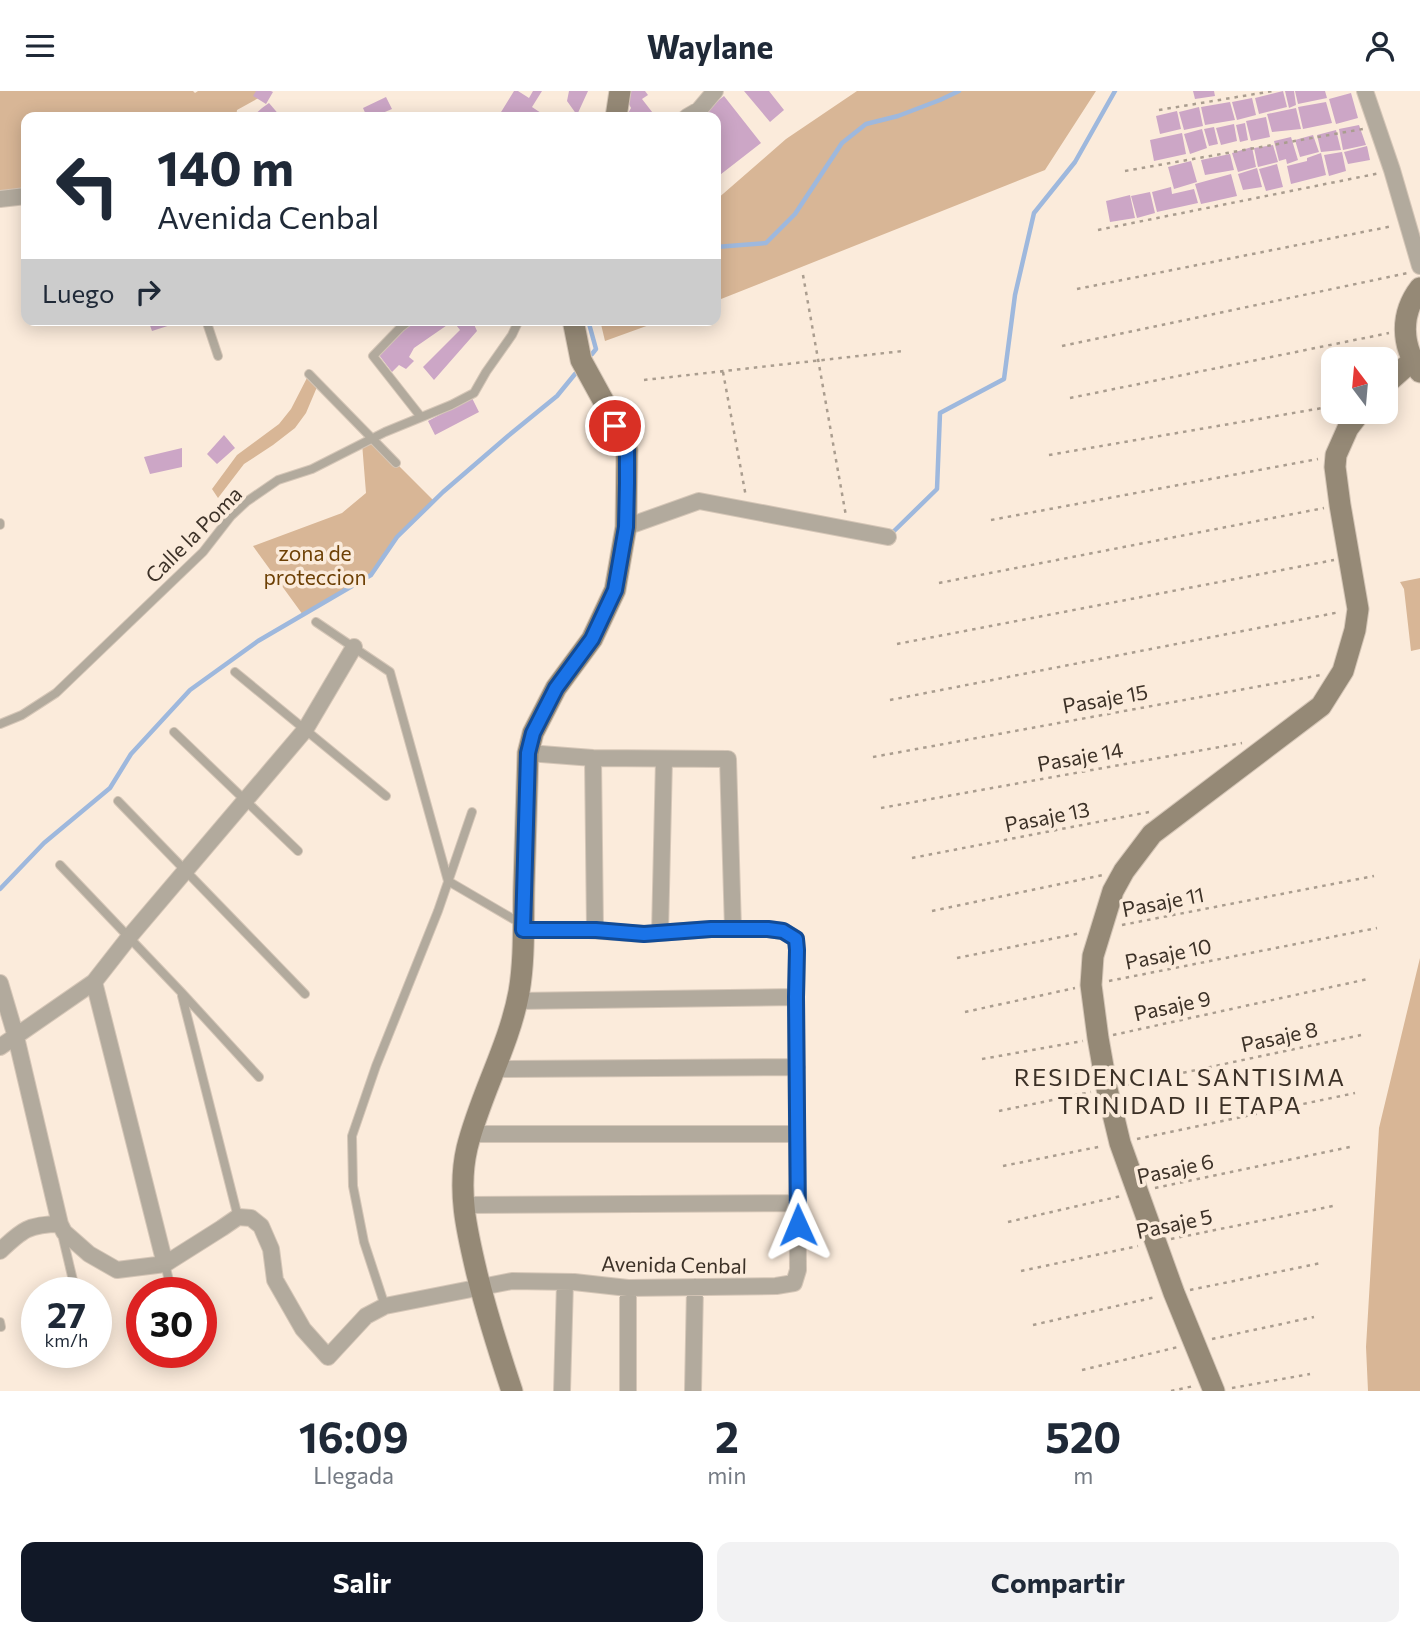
<!DOCTYPE html>
<html lang="es">
<style>
:root{--surface:#fff;--page:#f2f2f3;--text:#1f2937;--muted:#747a83;--accent:#111827}
body{margin:0;font-family:Commissioner,sans-serif;background:var(--page);color:var(--text);height:100vh;display:flex;flex-direction:column;font-size:26px;white-space:nowrap}
*{box-sizing:border-box;margin:0}
p{font-size:23px;color:var(--muted)}
.icon{flex:none;width:38px;height:38px;fill:none;stroke:currentColor;stroke-width:2;stroke-linecap:round;stroke-linejoin:round}
.map{position:relative;height:1300px;overflow:hidden}
.side{display:flex;flex-direction:column;background:var(--surface);flex:1}
.side>*{flex:none}
.hud{position:absolute;left:21px;top:21px;width:700px;height:214px;border-radius:14px;box-shadow:0 4px 18px #0003;background:#fff;color:var(--text);overflow:hidden}
.needle{width:46px;rotate:344deg}
.tools{position:absolute;left:1321px;top:256px;display:grid;gap:14px}
.tools a{display:grid;place-items:center;width:77px;height:77px;border-radius:14px;background:var(--surface);box-shadow:0 4px 18px #0003;font-size:35px}
.speed{position:absolute;left:21px;top:1186px;display:flex;gap:14px;font-size:35px;font-weight:700;text-align:center}
.speed>*{display:grid;place-content:center;width:91px;height:91px;border-radius:50%;background:var(--surface);box-shadow:0 4px 18px #0003;line-height:1}
.speed small{font-size:18px;font-weight:400}
.speed .limit{border:10px solid #d22;background:#fff;color:#111}
.pin{position:absolute;display:grid;place-items:center;width:60px;height:60px;color:#fff;margin:-30px;border:4px solid #fff;border-radius:50%;box-shadow:0 2px 7px #0007}
.me{position:absolute;width:77px;margin:-38px;rotate:359deg;stroke-linejoin:round;filter:drop-shadow(0 0 5px #0008)}
.turn{display:flex;align-items:center;gap:24px;height:147px;padding:0 21px;font-size:32px}
.turn .icon{width:91px;height:91px;stroke-width:2.5}
.turn b{display:block;font-size:49px;line-height:60px}
.then{display:flex;align-items:center;height:66px;padding:0 21px;background:#0003;gap:14px;font-size:26px}
.eta{display:flex;justify-content:space-evenly;align-items:center;height:119px;text-align:center}
.eta b{font-size:42px;font-weight:700;line-height:49px}
.button{display:flex;gap:14px;margin-top:auto;padding:14px 21px}
.button a{flex:1;height:80px;border-radius:14px;background:var(--accent);color:#fff;font-size:28px;font-weight:700;line-height:80px;text-align:center}
.button a+a{background:var(--page);color:var(--text)}
header{display:flex;justify-content:space-between;align-items:center;height:91px;padding:0 21px;background:var(--surface);font-size:32px;font-weight:700}
.map>svg:first-child{display:block}
.green{fill:#d8b696}
.lines{fill:none;stroke-linecap:round;stroke-linejoin:round}
.stream{stroke:#9eb8dd;stroke-width:4.5}
.building{fill:#cca6c6}
.lane-casing{stroke:#d5c6b7;stroke-width:10}
.street-casing{stroke:#d5c6b7;stroke-width:18}
.secondary-casing{stroke:#d5c6b7;stroke-width:23}
.path{stroke:#aa9d8f;stroke-width:2.5;stroke-dasharray:3.5 5;stroke-linecap:butt}
.lane{stroke:#b2aa9d;stroke-width:8}
.street{stroke:#b2aa9d;stroke-width:16}
.secondary{stroke:#958976;stroke-width:21}
.route-casing{stroke:#114b97;stroke-width:18}
.route{stroke:#1a73e8;stroke-width:12}
.labels{text-anchor:middle;dominant-baseline:central;stroke-width:7;stroke-linejoin:round;paint-order:stroke}
.street-label{font-size:21px;fill:#3c3127;stroke:#fbebdb}
.park-label{font-size:21px;fill:#6d4005;stroke:#fbebdb}
.quarter-label{font-size:24px;letter-spacing:2px;fill:#3c3127;stroke:#fbebdb}
</style>
<header><svg class="icon" aria-label="menu" viewBox="0 0 24 24"><path d="M4 6h16M4 12h16M4 18h16"/></svg>Waylane<svg class="icon" aria-label="person" viewBox="0 0 24 24"><circle cx="12" cy="8" r="4"/><path d="M4 21q1-7 8-7t8 7"/></svg></header>
<div class="map">
<svg width="1420" height="1300" viewBox="0 0 1420 1300">
<rect width="100%" height="100%" fill="#fbebdb"/>
<path class="green" d="M0,0h193l2,2 3,-2h73l-34,19 -1,7h-210v73l-26,3z
M857,0h239l-51,79 -329,131v-101l70,-61z
M600,229h63l-58,21z
M309,283l8,13 -11,26 -11,15 -22,17 -29,19 -26,34 -6,-9 25,-34 42,-31 12,-15z
M371,347l63,63 -37,36 -29,40 -65,38 -50,-69 89,-33 24,-20 -4,-50z
M1420,487v71l-9,2 -7,-62 -4,-7z
M1420,867v433h-52l-2,-44 13,-219z"/>
<g class="lines">
<path class="stream" d="M716,156l50,-4 29,-29 47,-71 24,-19 32,-8 42,-16 19,-9
M588,229l8,29 -4,5
M891,443l46,-45 3,-76 64,-34 11,-84 19,-82 41,-51 40,-71
M0,798l44,-46 66,-55 21,-34 59,-64 68,-49 113,-66 26,-38 46,-45 65,-56 49,-40 18,-22"/>
</g>
<path class="building" d="M256,0h15l2,1 -7,12 -13,-8z
M514,0h4l11,7 4,-7h9l-10,16 15,10h-49z
M569,0h19l-11,24 -10,-14z
M629,0h16l3,4 -6,4 14,18h-30l5,-9 -5,-10z
M744,0h25l15,19 -14,12z
M1193,0h21l1,5 -20,3z
M1283,0l4,16 -28,7 -4,-16z
M1285,0h9l2,14 -7,3z
M1295,0h30l2,7 -29,6z
M1351,2l7,25 -22,6 -7,-25z
M724,5l37,47 -45,35v-61h-19z
M386,6l6,12 -19,8h-6l-4,-9z
M1252,7l4,17 -19,5 -5,-18z
M1230,11l5,18 -30,5 -4,-18z
M1326,11l6,21 -29,6 -5,-22z
M269,12l12,14h-29l10,-9z
M1199,16l4,19 -19,4 -5,-18z
M1296,17l5,21 -29,3 -5,-18z
M1177,20l4,18 -21,5 -4,-18z
M1266,26l4,20 -19,4 -5,-20z
M1245,32l3,17 -8,2 -4,-17z
M1234,33l3,17 -16,4 -5,-17z
M1359,34l7,20 -23,5 -4,-21z
M1214,36l4,17 -9,2 -5,-17z
M1202,38l5,19 -17,6 -6,-20z
M1336,39l5,20 -20,2 -4,-17z
M1182,42l4,21 -32,7 -4,-21z
M1313,44l6,17 -19,5 -5,-17z
M1291,46l7,23 -11,4 -1,-5 -7,2 -5,-20z
M1273,54l5,17 -20,5 -4,-19z
M1367,55l3,14 -22,4 -4,-12z
M1252,56l4,20 -18,5 -6,-19z
M1342,61l4,19 -17,5 -5,-21z
M1321,62l5,22 -35,9 -4,-18 20,-5v-3z
M1230,63l4,16 -29,5 -4,-15z
M1191,70l6,21 -23,7 -6,-22z
M1277,73l6,23 -17,4 -7,-22z
M1257,77l5,19 -19,3 -5,-16z
M1231,83l6,22 -36,8 -6,-20z
M1171,96l1,7 22,-5 4,14 -41,9 -5,-20z
M1150,101l5,21 -18,5 -6,-22z
M1130,104l5,23 -25,4 -4,-21z
M148,229h35v1l-31,10z
M418,229h54l5,11 -43,49 -11,-13 37,-37 -7,-9 -39,27 -5,9 5,4 -8,8 -7,-4 -7,7 -13,-17 23,-24z
M472,307l7,14 -44,23 -7,-14z
M224,344l11,13 -18,16 -10,-10z
M182,357v19l-32,7 -6,-17z"/>
<g class="lines">
<defs>
<path id="lane" d="M206,229l12,36
M410,229l-9,7 -28,29 48,61
M309,283l87,89
M0,432v2
M316,531l74,50 58,209 72,42
M235,581l151,124
M0,633l22,-9 34,-22 147,-141 28,-36 15,-14 32,-22 34,-11 73,-37 66,-27 23,-12 12,-21 26,-37 7,-15
M174,641l124,119
M118,710l187,193
M60,774l122,128 77,84
M182,905l56,221
M62,1143l14,59
M165,1173l7,29
M385,1215l-21,-64 -11,-56 -1,-50 24,-70 62,-155 34,-99
M0,1231l1,5"/>
<path id="street" d="M1365,0l27,79 28,96
M687,26l12,-7 16,-19
M0,108l26,-3
M626,436l73,-26 189,36
M528,662l65,5 135,1 5,170
M593,667l2,172
M660,842l4,-174
M0,892l16,54 44,187
M517,910l279,-4
M0,956l94,-65
M495,978l302,-2
M471,1043h326
M464,1114l333,-2
M0,1160c22,-21 29,-27 60,-27l4,8 25,22 28,16 48,-6 57,-36 16,-11 13,1 10,8 10,23 4,31 28,49 25,28 38,-41 19,-10 127,-25 62,1 54,6 148,-2 18,-3 4,-13 -2,-273 1,-47 -1,-11 -13,-8 -15,-2h-57l-67,5 -55,-4h-66
M165,1173l-71,-282 36,-46 175,-206 49,-83
M628,1197v103
M562,1300l3,-109
M693,1300l2,-104"/>
<path id="secondary" d="M616,26l4,-26
M1420,197c-20,26 -19,57 0,84
M1386,293l26,-23
M512,1300c-13,-39 -25,-77 -35,-117 -10,-42 -20,-83 -10,-126 13,-53 42,-102 52,-156 6,-35 4,-71 5,-107 1,-44 3,-88 4,-132l5,-20 23,-45 36,-49 23,-49 11,-63 1,-77 -23,-48 -23,-42 -8,-40
M1214,1300l-40,-98 -54,-150 -13,-54 -9,-51 -7,-53 2,-29 20,-65 11,-20 28,-37 169,-128 22,-35 12,-41 3,-21 -18,-104 -5,-38 1,-12 12,-27 13,-17"/>
</defs>
<use href="#lane" class="lane-casing"/>
<use href="#street" class="street-casing"/>
<use href="#secondary" class="secondary-casing"/>
<path class="path" d="M1159,19l114,-19
M1125,80l238,-42
M1098,139l282,-57
M803,184l43,241
M1077,198l316,-63
M1062,255l346,-73
M723,281l23,125
M644,289l259,-29
M1070,307l319,-65
M1049,364l285,-49
M991,429l327,-61
M939,492l385,-75
M897,553l437,-84
M890,609l450,-88
M873,666l448,-82
M881,717l361,-65
M912,767l237,-46
M932,820l171,-36
M1122,834l252,-49
M957,867l124,-25
M1109,890l268,-53
M965,921l110,-24
M1113,944l255,-56
M982,968l101,-18
M1125,994l236,-50
M999,1020l92,-19
M1137,1048l218,-46
M1003,1075l100,-20
M1155,1097l195,-41
M1008,1131l113,-26
M1171,1148l162,-33
M1021,1180l117,-25
M1190,1199l131,-27
M1033,1234l123,-28
M1212,1248l102,-22
M1082,1279l96,-23
M1232,1297l78,-14
M1171,1300l23,-5"/>
<use href="#lane" class="lane"/>
<use href="#street" class="street"/>
<use href="#secondary" class="secondary"/>
</g>
<g class="lines">
<defs>
<path id="route" d="M615,335l12,24v33l-1,44 -11,63 -23,49 -36,49 -23,45 -5,20 -5,177h73l48,4 67,-5h57l15,2 13,8 1,11 -1,47 2,228"/>
</defs>
<use href="#route" class="route-casing"/>
<use href="#route" class="route"/>
</g>
<g class="labels">
<g class="street-label">
<text transform="translate(193 443) rotate(-45)">Calle la Poma</text>
<text transform="translate(1105 607) rotate(-10)">Pasaje 15</text>
<text transform="translate(1080 665) rotate(-10)">Pasaje 14</text>
<text transform="translate(1047 725) rotate(-11)">Pasaje 13</text>
<text transform="translate(1163 810) rotate(-11)">Pasaje 11</text>
<text transform="translate(1168 862) rotate(-11)">Pasaje 10</text>
<text transform="translate(1172 914) rotate(-12)">Pasaje 9</text>
<text transform="translate(1279 945) rotate(-12)">Pasaje 8</text>
<text transform="translate(1175 1077) rotate(-12)">Pasaje 6</text>
<text transform="translate(1174 1132) rotate(-12)">Pasaje 5</text>
<text transform="translate(674 1173) rotate(1)">Avenida Cenbal</text>
</g>
<g class="park-label">
<text x="315" y="461">zona de<tspan x="315" dy="24">proteccion</tspan></text>
</g>
<g class="quarter-label">
<text x="1180" y="985">RESIDENCIAL SANTISIMA<tspan x="1180" dy="28">TRINIDAD II ETAPA</tspan></text>
</g>
</g>
</svg>
<div class="tools">
<a><svg class="needle" viewBox="-14 -14 28 28"><path d="M0-13l5 13h-10z" fill="#e53935"/><path d="M0 13l5-13h-10z" fill="#747a83"/></svg></a>
</div>
<div class="speed"><div>27<small>km/h</small></div><div class="limit">30</div></div>
<div class="pin" style="left:615px;top:335px;background:#d93025"><svg class="icon" aria-label="arrive" viewBox="0 0 24 24"><path d="M6 21V4h12l-3 4 3 4H6"/></svg></div>
<svg class="me" style="left:798px;top:1134px" viewBox="-20 -20 40 40"><path d="M0-17L14 15 0 8-14 15z" fill="#1a73e8" stroke="#fff" stroke-width="4"/></svg>
<div class="hud">
<div class="turn"><svg class="icon" aria-label="left" viewBox="0 0 24 24"><path d="M17 20v-9H6M10 6l-5 5 5 5"/></svg><div><b>140 m</b>Avenida Cenbal</div></div>
<div class="then">Luego<svg class="icon" aria-label="right" viewBox="0 0 24 24"><path d="M7 20v-9h11M14 6l5 5-5 5"/></svg></div>
</div>
</div>
<section class="side">
<div class="eta">
<div><b>16:09</b><p>Llegada</p></div>
<div><b>2</b><p>min</p></div>
<div><b>520</b><p>m</p></div>
</div>
<div class="button"><a>Salir</a><a>Compartir</a></div>
</section>
